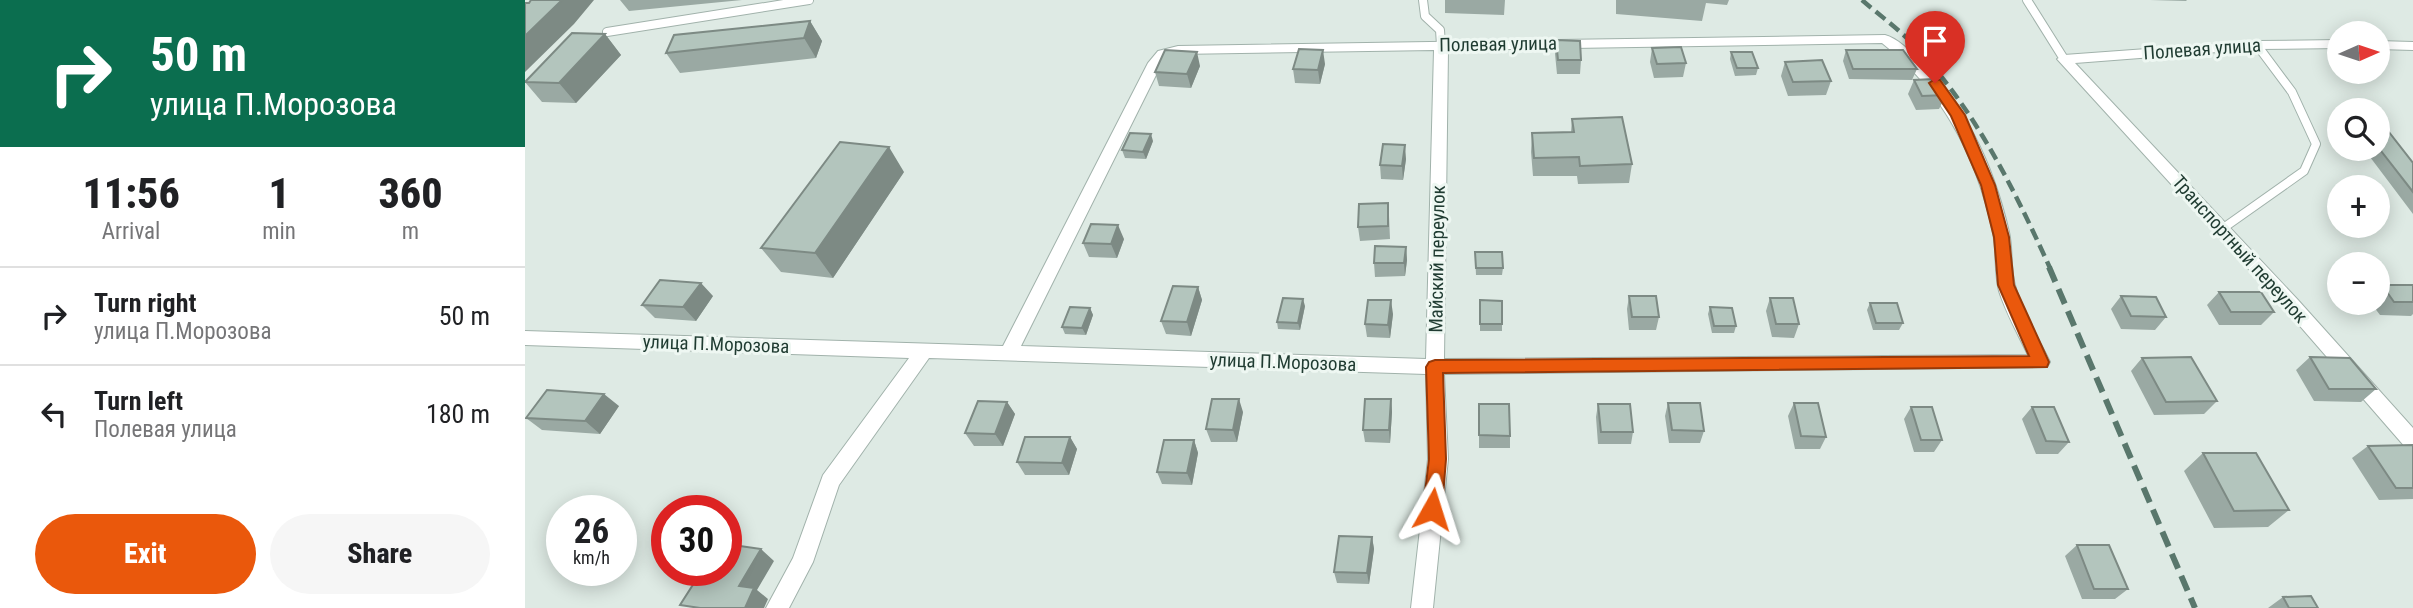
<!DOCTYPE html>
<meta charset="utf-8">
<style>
:root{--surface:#fff;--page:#f6f6f6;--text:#202124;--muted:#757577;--line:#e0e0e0;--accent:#ea580c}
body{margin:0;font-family:"Roboto Condensed",sans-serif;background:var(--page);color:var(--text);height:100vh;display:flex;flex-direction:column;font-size:26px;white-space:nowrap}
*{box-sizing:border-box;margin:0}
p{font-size:23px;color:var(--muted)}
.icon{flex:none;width:38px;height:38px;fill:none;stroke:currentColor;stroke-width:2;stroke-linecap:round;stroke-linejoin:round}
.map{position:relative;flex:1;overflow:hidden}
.sheet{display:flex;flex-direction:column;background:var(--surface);width:525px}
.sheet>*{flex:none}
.hud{background:#0b6e4f;color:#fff;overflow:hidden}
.needle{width:46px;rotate:87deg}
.tools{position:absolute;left:1802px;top:21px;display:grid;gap:14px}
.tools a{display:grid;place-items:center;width:63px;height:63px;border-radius:50%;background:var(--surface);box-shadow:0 4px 18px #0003;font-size:35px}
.speed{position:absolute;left:21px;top:495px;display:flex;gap:14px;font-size:35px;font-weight:700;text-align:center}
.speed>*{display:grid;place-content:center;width:91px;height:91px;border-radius:50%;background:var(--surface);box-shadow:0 4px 18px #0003;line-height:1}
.speed small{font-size:18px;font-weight:400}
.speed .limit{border:10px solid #d22;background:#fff;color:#111}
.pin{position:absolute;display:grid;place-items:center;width:60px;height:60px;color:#fff;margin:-72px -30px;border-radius:50% 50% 50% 0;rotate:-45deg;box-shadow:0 0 7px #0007}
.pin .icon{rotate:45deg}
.me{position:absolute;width:77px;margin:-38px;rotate:6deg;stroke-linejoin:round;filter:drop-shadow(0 0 5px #0008)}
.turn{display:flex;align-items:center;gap:24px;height:147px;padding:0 35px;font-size:32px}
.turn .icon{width:91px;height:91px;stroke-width:2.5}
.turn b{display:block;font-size:49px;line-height:60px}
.eta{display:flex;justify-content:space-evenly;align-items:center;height:119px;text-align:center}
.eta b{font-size:42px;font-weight:800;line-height:49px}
.action{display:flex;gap:14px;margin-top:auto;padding:14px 35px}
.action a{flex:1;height:80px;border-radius:42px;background:var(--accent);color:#fff;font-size:28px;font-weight:800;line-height:80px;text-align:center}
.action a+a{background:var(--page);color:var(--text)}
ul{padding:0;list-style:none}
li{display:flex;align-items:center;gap:21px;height:98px;padding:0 35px;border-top:2px solid var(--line)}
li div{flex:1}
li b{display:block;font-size:26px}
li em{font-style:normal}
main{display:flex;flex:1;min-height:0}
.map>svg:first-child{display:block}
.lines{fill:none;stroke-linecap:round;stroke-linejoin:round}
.service-casing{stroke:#a1b2ab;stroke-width:10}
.minor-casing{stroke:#a1b2ab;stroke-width:2}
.service{stroke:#fff;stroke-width:8}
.minor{fill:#fff;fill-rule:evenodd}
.rail-far1{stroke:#59776c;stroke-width:4.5;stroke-dasharray:12 6;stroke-linecap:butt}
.rail{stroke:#59776c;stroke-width:6;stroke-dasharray:16 8;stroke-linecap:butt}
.wall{fill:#9aa9a3}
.shaded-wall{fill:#7d8a84}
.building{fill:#b3c5bd;stroke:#7d8a84;stroke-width:2}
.route{fill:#ea580c;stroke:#983908;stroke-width:2}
.labels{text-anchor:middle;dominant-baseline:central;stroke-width:6;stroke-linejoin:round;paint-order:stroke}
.street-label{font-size:19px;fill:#1f3b31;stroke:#eef7f2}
</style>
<main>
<section class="sheet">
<div class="hud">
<div class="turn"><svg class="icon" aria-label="right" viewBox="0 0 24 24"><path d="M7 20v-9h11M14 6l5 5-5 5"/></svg><div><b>50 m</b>улица П.Морозова</div></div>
</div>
<div class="eta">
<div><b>11:56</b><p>Arrival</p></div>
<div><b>1</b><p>min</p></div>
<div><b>360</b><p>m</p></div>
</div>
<ul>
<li><svg class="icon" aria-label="right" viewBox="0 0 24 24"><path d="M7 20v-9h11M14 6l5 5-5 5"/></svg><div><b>Turn right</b><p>улица П.Морозова</p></div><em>50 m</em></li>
<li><svg class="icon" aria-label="left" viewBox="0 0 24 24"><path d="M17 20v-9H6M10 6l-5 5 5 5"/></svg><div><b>Turn left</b><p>Полевая улица</p></div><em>180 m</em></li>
</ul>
<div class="action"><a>Exit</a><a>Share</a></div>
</section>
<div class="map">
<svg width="1888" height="608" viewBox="0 0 1888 608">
<rect width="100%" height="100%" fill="#deeae4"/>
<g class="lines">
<defs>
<path id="service" d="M898,0l2,16 15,14 1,15
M1502,0l37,59
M82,32l202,-32
M1697,229l82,-58 12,-27 -24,-52 -35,-47"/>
<path id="minor" d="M1360,35c12,3 25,16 34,25 48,47 75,107 90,172 4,17 1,35 6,53 7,27 23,52 35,77l-3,5 -603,7 4,85 -15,149h-22l17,-149 -2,-85 -497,-16 -90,127 -26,77 -24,46h-23l27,-50 30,-83 86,-117 -384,-13v-14l478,15 145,-283 10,-12 20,-5zM1357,43c61,48 95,114 111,190 4,19 1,39 6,58 7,22 19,43 29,64l-584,4 4,-309zM909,50l-8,309 -405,-13 140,-281 7,-8 10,-3z
M1815,40v8l-83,1 -182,14 223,237 115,128v22l-7,-2 -120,-138 -229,-251 7,-4 193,-14z
M1853,41l35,1v8l-35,-1z"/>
</defs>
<use href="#service" class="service-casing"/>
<use href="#minor" class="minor-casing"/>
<use href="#service" class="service"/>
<use href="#minor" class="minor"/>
<path class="rail-far1" d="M1337,0c16,14 34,27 49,42 63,65 102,145 139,226"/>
<path class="rail" d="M1524,267l146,341"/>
</g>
<path class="wall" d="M95,0h122l-113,11z
M920,0h60l-1,15 -59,-2z
M1091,0h113l-2,5 -21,-2 -4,18 -86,-7z
M1625,0h37l-1,1z
M285,21l12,20 -6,17 -136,15 -14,-20z
M80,34l16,21 -45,48 -34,-1 -17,-20z
M1031,40l25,20 -1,14h-23l-2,-20z
M1127,48l34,15 -3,14 -29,1 -4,-16z
M1321,50l71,19 -5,11 -63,-1 -6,-18z
M1206,52l27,16 -2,7 -21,1 -5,-17z
M1260,62l46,19 -5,14 -38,1 -7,-20z
M800,64l-5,20 -25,-1 -2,-14z
M675,66l-9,22 -32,-2 -4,-14z
M1389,80l32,15 -7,14 -23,1 -8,-16z
M1853,118l35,45v51l-49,-65h14z
M1047,119l60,45 -3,19 -51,1 -1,-8h-44l-2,-24 1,-19 39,-1z
M628,141l-7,18 -21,-1 -3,-8z
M881,159l-3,21 -22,-1 -1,-14z
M379,172l-71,106 -52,-6 -20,-24z
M864,216l1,23 -30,2 -2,-14z
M599,239l-7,19 -28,-1 -6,-14z
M881,247l1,13 -2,16 -30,1 -1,-14z
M950,252l28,16 -1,7h-26z
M1857,285h31v29l-2,2 -31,-1 -9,-12h7v-14z
M673,287l4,13 -11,36 -25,-2 -5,-13z
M1694,292l55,20 -13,13h-42l-12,-20z
M188,296l-17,25 -41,-3 -13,-13z
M1104,296l30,21 -3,13h-27l-2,-21z
M1596,296l45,21 -11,13 -34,-1 -10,-20z
M1245,298l29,26 -5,14 -22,-1 -6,-26z
M955,300l22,1v30h-22z
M1345,303l33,20 -4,7h-26l-6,-20z
M780,306l-5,24 -22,-1 -1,-7z
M1185,307l26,19 -2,7h-22l-4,-19z
M565,308l3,7 -7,20 -21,-1 -3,-7z
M868,314l-3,24 -23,-1 -2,-13z
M1785,357l66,32 -15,13 -47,-1 -18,-31z
M1617,358l75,43 -13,13 -50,1 -23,-44z
M866,399l1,13 -2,31 -25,-1 -2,-12z
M482,402l8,12 -12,32h-29l-9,-13z
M1143,403l36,28 -4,12h-31l-4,-27z
M1269,403l32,34 -6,12h-25l-7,-33z
M954,404l31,32v12h-31z
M1073,404l35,28 -2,12h-33l-2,-27z
M94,406l-19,28 -58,-4 -16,-12z
M1386,407l31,33 -8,12h-20l-10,-33z
M1507,407l37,35 -11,12h-22l-14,-35z
M718,412l-6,30h-26l-5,-13z
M545,437l7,12 -8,26h-44l-8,-13z
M669,440l4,13 -6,32 -30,-1 -5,-12z
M1888,445v54l-34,1 -27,-42 16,-12z
M1678,453l86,57 -21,17 -54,1 -30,-57z
M847,537l2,12 -5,35 -32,-1 -3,-11z
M1552,545l51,44 -13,10h-33l-17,-43z
M1758,597l35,11h-50z"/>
<path class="shaded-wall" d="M37,0h32l-20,24 -49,48v-36z
M285,21l12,20 -6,17 -12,-20z
M80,34l16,21 -45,48 -17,-20z
M798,50l2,14 -5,20 -2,-14z
M672,52l3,14 -9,22 -4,-14z
M626,134l2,7 -7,18 -3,-7z
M880,145l1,14 -3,21 -1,-14z
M364,147l15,25 -71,106 -18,-25z
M593,225l6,14 -7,19 -6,-14z
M881,247l1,13 -2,16 -1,-13z
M176,283l12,13 -17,25 -13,-14z
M673,287l4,13 -11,36 -4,-14z
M778,299l2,7 -5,24 -2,-7z
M866,300l2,14 -3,24 -2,-13z
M565,308l3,7 -7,20 -4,-7z
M79,394l15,12 -19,28 -15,-13z
M714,399l4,13 -6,30 -4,-12z
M866,399l1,13 -2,31 -1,-13z
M482,402l8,12 -12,32 -8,-12z
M545,437l7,12 -8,26 -7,-12z
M669,440l4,13 -6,32 -5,-12z
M847,537l2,12 -5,35 -2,-11z
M236,549l13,12 -17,29 11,9 -4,9h-19l-6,-22z"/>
<path class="building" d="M6,0h31l-37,36v-33h4z
M285,21l-6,17 -138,15 8,-18z
M47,33l33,1 -46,49 -34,-1z
M1031,40l24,1 1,19h-23z
M1156,47l5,16 -29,1 -5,-16z
M774,49l24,1 -5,20 -25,-1z
M640,50l32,2 -10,22 -32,-2z
M1321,50h57l14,19h-64z
M1206,52h21l6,16h-21z
M1297,60l9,21 -38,1 -8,-20z
M1409,79l12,16 -24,1 -8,-16z
M1097,117l10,47 -52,2 -1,-9 -45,1 -2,-25 42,-1 -2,-13z
M1853,118l35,45v29l-35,-45z
M605,133l21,1 -8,18 -21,-2z
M315,142l49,5 -74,106 -54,-5z
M858,144l22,1 -3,21 -22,-1z
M863,203v23l-30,1 1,-23z
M566,224l27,1 -7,19 -28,-1z
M850,246l31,1 -2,16h-30z
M950,252h27l1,16h-27z
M135,280l41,3 -18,24 -41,-2z
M1857,285h31v17h-19z
M648,286l25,1 -11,35 -26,-1z
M1694,292h42l13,20h-43z
M1104,296h27l3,21h-27z
M1596,296l35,1 10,20 -35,-1z
M758,298l20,1 -5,24 -21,-1z
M1245,298h23l6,26h-23z
M843,300h23l-3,25 -23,-1z
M955,300l22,1v23h-22z
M1345,303h27l6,20h-27z
M545,307l20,1 -8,20 -20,-1z
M1185,307l22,1 4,18h-22z
M1666,357l26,44 -51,1 -24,-44z
M1785,357l40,1 26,31h-47z
M22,390l57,4 -19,27 -59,-3z
M687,399h27l-6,31 -27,-1z
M840,399h26l-2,31h-26z
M453,401l29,1 -12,32 -30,-1z
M1143,403h32l4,28 -32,-1z
M1269,403h24l8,34 -25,-1z
M954,404h30l1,32 -31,-1z
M1073,404h32l3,28h-32z
M1386,407h21l10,33h-21z
M1507,407h22l15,35 -23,-1z
M500,437h45l-8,26 -45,-1z
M639,440h30l-7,33 -30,-1z
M1888,445v43h-17l-28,-42z
M1678,453h53l33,57 -55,1z
M814,536l33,1 -5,36 -33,-1z
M201,544l35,5 -22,37 15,2 -9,20h-45l-20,-3 16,-25 3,1 7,-11h20z
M1552,545h32l19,44h-34z
M1786,596l7,12h-29l-6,-11z"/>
<path class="route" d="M1410,79l5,1 25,35 30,70 14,52 5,48 35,77 -2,5 -604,6 3,86 -4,50 -3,6 -7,2 -6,-2 -3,-6 6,-50 -3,-92 3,-5 6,-2 594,-4 -31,-71 -4,-48 -13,-52 -30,-69 -22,-33z"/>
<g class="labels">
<g class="street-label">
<text transform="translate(973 44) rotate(-1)">Полевая улица</text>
<text transform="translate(1677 49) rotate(-4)">Полевая улица</text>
<text transform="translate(1715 249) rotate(48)">Транспортный переулок</text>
<text transform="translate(912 259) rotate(-89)">Майский переулок</text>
<text transform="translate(191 344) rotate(2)">улица П.Морозова</text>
<text transform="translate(758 362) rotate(2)">улица П.Морозова</text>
</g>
</g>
</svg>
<div class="tools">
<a><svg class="needle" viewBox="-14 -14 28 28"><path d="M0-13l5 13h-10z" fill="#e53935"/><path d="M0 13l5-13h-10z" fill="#757577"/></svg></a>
<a><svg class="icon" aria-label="search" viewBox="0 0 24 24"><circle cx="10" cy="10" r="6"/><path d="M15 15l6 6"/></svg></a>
<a>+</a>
<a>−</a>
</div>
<div class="speed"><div>26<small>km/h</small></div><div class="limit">30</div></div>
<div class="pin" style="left:1410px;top:83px;background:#d93025"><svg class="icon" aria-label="arrive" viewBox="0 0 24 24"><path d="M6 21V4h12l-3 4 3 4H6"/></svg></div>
<svg class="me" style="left:907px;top:509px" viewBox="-20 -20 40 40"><path d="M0-17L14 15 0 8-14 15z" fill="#ea580c" stroke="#fff" stroke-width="4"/></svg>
</div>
</main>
